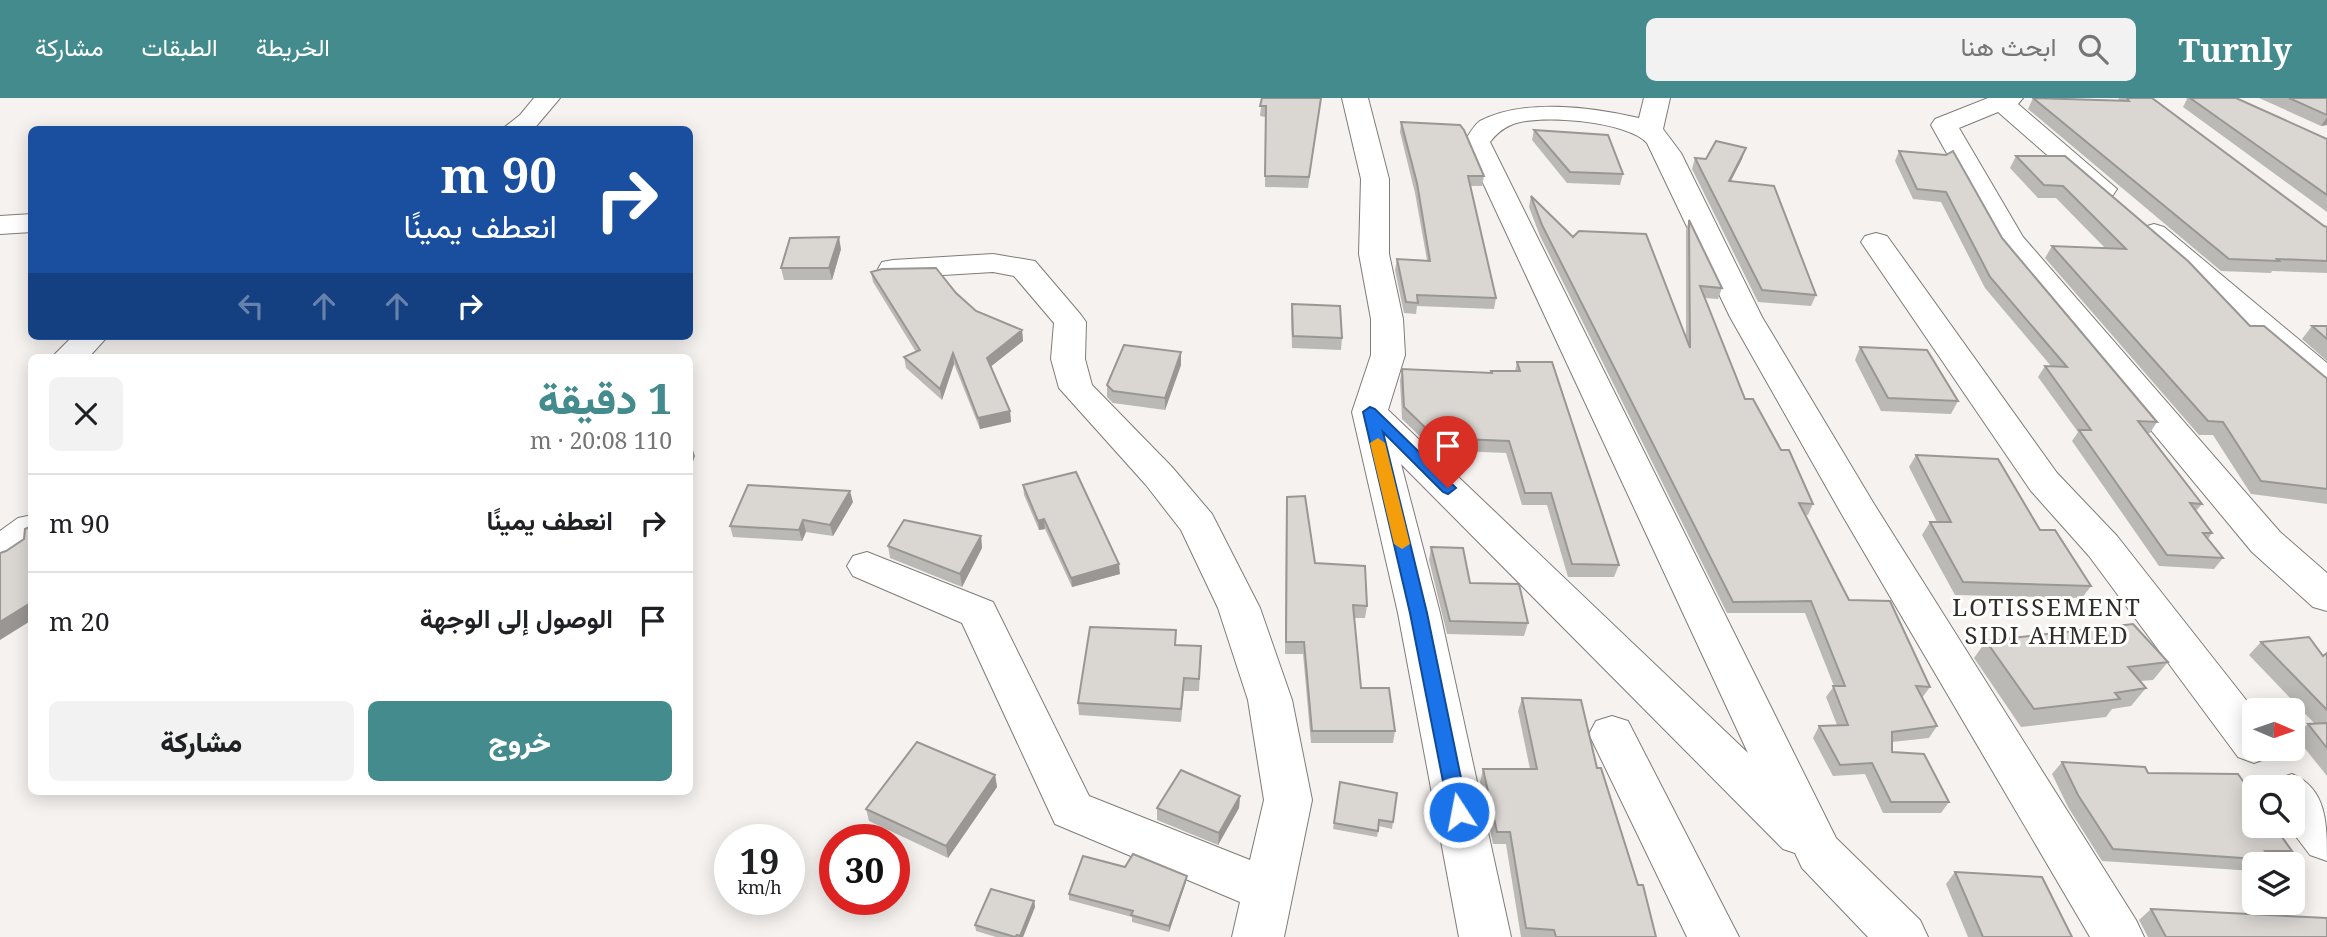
<!DOCTYPE html>
<html lang="ar">
<meta charset="utf-8">
<style>
:root{--surface:#fff;--page:#f2f2f2;--text:#202124;--muted:#757577;--line:#e0e0e0;--accent:#438b8c}
body{margin:0;font-family:"Noto Serif",Vazirmatn,serif;background:var(--page);color:var(--text);direction:rtl;height:100vh;display:flex;flex-direction:column;font-size:26px;white-space:nowrap}
*{box-sizing:border-box;margin:0}
p{font-size:23px;color:var(--muted)}
.icon{flex:none;width:38px;height:38px;fill:none;stroke:currentColor;stroke-width:2;stroke-linecap:round;stroke-linejoin:round}
.map{position:relative;flex:1;overflow:hidden;direction:ltr}
.drawer{position:absolute;left:28px;top:256px;width:665px;height:441px;display:flex;flex-direction:column;background:var(--surface);border-radius:10px;box-shadow:0 4px 18px #0003;direction:rtl}
.drawer>*{flex:none}
.top-card{position:absolute;left:28px;top:28px;width:665px;height:214px;border-radius:10px;box-shadow:0 4px 18px #0003;direction:rtl;background:#1a4fa0;color:#fff;overflow:hidden}
.needle{width:46px;rotate:92deg}
.buttons{position:absolute;left:2242px;top:600px;display:grid;gap:14px}
.buttons a{display:grid;place-items:center;width:63px;height:63px;border-radius:10px;background:var(--surface);box-shadow:0 4px 18px #0003;font-size:35px}
.speed{position:absolute;left:714px;top:726px;display:flex;gap:14px;font-size:35px;font-weight:700;text-align:center}
.speed>*{display:grid;place-content:center;width:91px;height:91px;border-radius:50%;background:var(--surface);box-shadow:0 4px 18px #0003;line-height:1}
.speed small{font-size:18px;font-weight:400}
.speed .limit{border:10px solid #d22;background:#fff;color:#111}
.pin{position:absolute;display:grid;place-items:center;width:60px;height:60px;color:#fff;margin:-72px -30px;border-radius:50% 50% 50% 0;rotate:-45deg;box-shadow:0 0 7px #0007}
.pin .icon{rotate:45deg}
.me{position:absolute;width:77px;margin:-38px;rotate:349deg;stroke-linejoin:round;filter:drop-shadow(0 0 5px #0008)}
.turn{display:flex;align-items:center;gap:24px;height:147px;padding:0 21px;font-size:32px}
.turn .icon{width:91px;height:91px;stroke-width:2.5}
.turn b{display:block;font-size:49px;line-height:60px}
.lanes{display:flex;align-items:center;height:66px;padding:0 21px;background:#0003;justify-content:center;gap:35px;direction:ltr}
.lanes .off{opacity:.35}
.round{display:grid;place-items:center;flex:none;width:74px;height:74px;border-radius:10px;background:var(--page)}
.head{display:flex;align-items:center;justify-content:space-between;height:119px;padding:0 21px}
h1{font-size:42px;font-weight:800;line-height:52px;color:var(--accent)}
.action{display:flex;gap:14px;margin-top:auto;padding:14px 21px}
.action a{flex:1;height:80px;border-radius:10px;background:var(--accent);color:#fff;font-size:28px;font-weight:800;line-height:80px;text-align:center}
.action a+a{background:var(--page);color:var(--text)}
ul{padding:0;list-style:none}
li{display:flex;align-items:center;gap:21px;height:98px;padding:0 21px;border-top:2px solid var(--line)}
li div{flex:1}
li b{display:block;font-size:26px}
li em{font-style:normal}
header{display:flex;align-items:center;gap:42px;box-sizing:border-box;height:98px;padding:0 35px;background:var(--accent);color:#fff}
header strong{font-size:33px}
nav{display:flex;gap:38px;margin-inline-start:auto;font-size:24px}
.search{width:490px;height:63px;background:var(--page);display:flex;align-items:center;gap:18px;box-sizing:border-box;padding:0 24px;border-radius:10px;color:var(--muted);font-size:26px}
.map>svg:first-child{display:block}
.lines{fill:none;stroke-linecap:round;stroke-linejoin:round}
.minor-casing{stroke:#7f7c79;stroke-width:2}
.minor{fill:#fff;fill-rule:evenodd}
.wall{fill:#bbb9b5}
.shaded-wall{fill:#999694}
.building{fill:#dad7d3;stroke:#999694;stroke-width:2}
.route{fill:#1a73e8;stroke:#114b97;stroke-width:2}
.slow{fill:#f59e0b}
.labels{text-anchor:middle;dominant-baseline:central;stroke-width:6;stroke-linejoin:round;paint-order:stroke}
.quarter-label{font-size:24px;letter-spacing:2px;fill:#302e2b;stroke:#fff}
</style>
<header>
<strong>Turnly</strong>
<div class="search"><svg class="icon" aria-label="search" viewBox="0 0 24 24"><circle cx="10" cy="10" r="6"/><path d="M15 15l6 6"/></svg>ابحث هنا</div>
<nav><a>الخريطة</a><a>الطبقات</a><a>مشاركة</a></nav>
</header>
<div class="map">
<svg width="2327" height="839" viewBox="0 0 2327 839">
<rect width="100%" height="100%" fill="#f6f2ef"/>
<g class="lines">
<defs>
<path id="minor" d="M534,0h26l-27,32h-32l19,-15z
M1342,0h26l21,81v75l14,65 2,36 -17,55 360,343 -284,-611c5,-7 9,-16 16,-21 44,-23 112,-14 159,-3l5,-20h26l-7,31 18,24 81,164 112,187 262,416 8,17h-54l-249,-424 -111,-196 -83,-174c-19,-22 -110,-30 -136,-18 -9,4 -15,9 -21,17l346,696 84,82 8,17h-60l-66,-69 -7,-15 -12,-4 -382,-385 39,149 71,324h-52l-61,-324 -46,-201 19,-57v-36l-12,-65 2,-75z
M1988,0h35l-5,6 99,85 -4,6 -10,2 -10,-2 -95,-83 -39,16 64,109 257,295 47,41v38l-14,-4 -61,-55 -253,-305 -68,-122 4,-6z
M32,116v18l-32,2v-18z
M2154,126l10,3 163,136v29l-12,-4 -171,-149 -5,-6 5,-6z
M1876,135l11,3 170,237 60,63 137,174v39h20l-4,8 -16,6 -16,-6 -149,-201 -58,-65 -170,-249 4,-6z
M993,156l42,7 46,54 5,7 -1,37 7,26 80,82 40,47 48,94 32,92 20,100 -28,137h-52l8,-35 -185,-78 -93,-201 -109,-47 -6,-10 6,-10 14,-4 126,50 96,194 161,64 14,-60 -16,-100 -30,-92 -37,-78 -35,-45 -87,-97 -8,-29 3,-36 -40,-47 -21,-4 -100,6 -11,-2 -4,-7 4,-7 11,-2z
M73,238h35l-19,21h-37z
M32,417v33l-18,12 -14,4v-33l18,-13z
M1612,618l16,5 111,216h-52l-98,-203 7,-13z
M2292,676c35,15 35,49 35,87l-17,-6 -22,-29h4v-38h-20l3,-8z"/>
</defs>
<use href="#minor" class="minor-casing"/>
<use href="#minor" class="minor"/>
</g>
<path class="wall" d="M1262,0h59l-13,90 -43,-1v-70l-5,-1z
M2033,0l85,2 1,-2h33l172,128 3,1v46l-55,-2 -1,2 -50,-2 -193,-162z
M2186,0h50l91,41v73l-144,-105 4,-8z
M2259,0h68v27l-6,1z
M1401,24l83,54 -2,10h-12l26,112 -2,11 -77,-3 -1,8 -12,-1 -9,-43 2,-11 30,1 -12,-67 -15,-61z
M1534,32l89,44 -3,11 -53,-2 -35,-43z
M1899,53l103,87 155,184 -7,11h-3l55,71 -6,7 16,22 -4,6 15,19 -9,11 -55,-3 -87,-125 6,-9 -40,-55 7,-11h6l-66,-78 -44,-86 -28,-3 -18,-38z
M2016,58h49l185,170 77,52v126l-76,-10 -38,-59h-14l-154,-177 7,-12 53,2 -49,-50h-18l-28,-30z
M1695,60l11,1h36l-11,22 85,114 -5,11 -53,-4 -66,-133z
M1531,98l42,41 113,101v-108l3,-10 33,68 -4,11 -14,-1 41,101 36,51 32,54 -5,11h-3l44,85 81,87 -8,11 15,28 -8,12 -37,4v10l57,50 -8,11h-58l-18,-39 -32,2 -20,-38 6,-12 18,-1 -11,-28 8,-11 -29,-73h-78l-187,-377 -11,-29z
M841,151l-9,31h-48l-3,-12z
M871,174l85,21 20,18 46,19 1,11 -32,25 19,45 1,11 -31,7 -26,-65 -12,36 -36,-32 -2,-11 12,-5 -43,-70z
M1292,206l50,34 -1,12 -49,-2 -1,-32z
M2312,228h15v35l-25,-22z
M1860,249l98,54 -7,13 -70,-3 -26,-51z
M1517,264l102,203 -5,12h-46l-21,-72h-25l-16,-52 -72,-3 -32,-31 -2,-38 2,-12 88,4 1,-2h24z
M1181,267l-16,45 -52,-7 -6,-6v-12z
M1916,357l175,131 -9,12 -127,-3 -33,-60 8,-13h7l-28,-55z
M1023,387l97,89 -48,13 -27,-58 -6,1 -15,-35z
M1287,399l28,66 52,43 -2,12h-11l7,70 34,43 -2,12h-82l-8,-89h-18l1,-145z
M853,404l-20,34 -27,-4 -4,9 -69,-4 -3,-11z
M981,438l1,12 -20,39 -72,-29 -2,-12z
M1431,449l39,36 58,40 -4,13 -77,-2 -18,-74z
M1986,543l182,21 -15,18 -13,1 6,7 -15,18 -19,3 -6,8 -85,10 -47,-69z
M2261,544l62,14 4,-3v123l-32,-40 13,-12h7l-66,-69z
M1176,547l25,1 -2,45h-15l-3,31 -102,-7 -1,-12z
M1522,600l75,70 59,169h-135l-15,-93h-13l-13,-62 3,-13h47l-12,-58z
M2062,664l86,11 144,78 -14,12 -24,1v7l-152,-10 -34,-54 -16,-33z
M995,677l2,12 -49,71 -79,-37 -3,-12z
M1340,684l53,40 -1,7 -13,-3 -2,11 -44,-8z
M1240,698l-1,12 -21,37 -61,-25v-12z
M1955,774l117,65h-104l-22,-53z
M1186,784l-17,50 -37,-10v-5l-63,-17v-6z
M1034,803l1,6 -12,30h-27l-20,-6 -1,-6z
M2151,811l176,28h-179l-9,-17z"/>
<path class="shaded-wall" d="M2327,19v8l-6,1z
M1746,50l-4,11 -17,33 4,-11z
M839,139l2,12 -9,31 -3,-12z
M1022,232l1,11 -34,27 -2,-10z
M1181,254v13l-16,45v-12z
M953,255l1,11 -12,36 -2,-11z
M1010,313l1,11 -31,7 -2,-11z
M691,346l4,12 -5,14v-23z
M850,393l3,11 -20,34 -3,-11z
M1044,421l1,10 -6,1 -1,-9z
M803,422l3,12 -4,9 -3,-11z
M981,438l1,12 -20,39 -2,-13z
M1119,466l1,10 -48,13 -1,-9z
M32,504v18l-32,20v-18z
M995,677l2,12 -49,71 -2,-12z
M1240,698l-1,12 -21,37 1,-12z
M1187,778l-1,6 -17,50v-6z
M1034,803l1,6 -12,30h-4z"/>
<path class="building" d="M1262,0h59l-12,79 -44,-1 1,-70h-6z
M2033,0l96,3 -2,-3h25l172,128 3,1v34l-50,-2 2,2 -50,-2z
M2190,0h46l91,41v56z
M2289,0h38v17z
M1401,24l59,3 4,5 20,46h-16l28,122 -79,-3 1,8 -12,-1 -9,-43 33,2 -13,-78z
M1534,32l74,5 15,39 -53,-2z
M1716,43l30,7 -17,33 45,5 42,109 -54,-5 -67,-132 11,1z
M1899,53l47,4 7,-4 49,87 155,184 -19,-1 64,83 -12,-1 22,30h-9l20,25 -56,-3 -88,-125h12l-46,-64 22,1 -77,-90 -44,-85 -29,-3z
M2016,58h49l123,105 62,65h14l61,51 2,1v111l-66,-8 -38,-59 -15,-1 -156,-175 74,3 -63,-63 -19,-1z
M1531,98l42,41 6,-6 67,3 44,114 -1,-128 33,68 -22,-2 45,113h8l28,51h8l24,54 -14,-1 50,97 41,1 40,86 -14,-1 21,40 -45,6v20l32,2 25,48h-58l-19,-39 -32,2 -21,-39 29,-1 -15,-39h12l-34,-85 -78,1 -191,-377z
M839,139l-10,31h-48l9,-30z
M936,170l20,25 20,18 46,19 -35,28 23,53 -32,7 -25,-65 -13,36 -36,-32 16,-7 -49,-78 11,-3z
M1292,206l48,2 2,32 -49,-2z
M2312,228h15v13z
M1124,247l57,7 -16,46 -52,-7 -6,-6z
M1860,249l67,3 31,51 -70,-3z
M1517,264h35l67,203 -47,-1 -21,-71h-26l-16,-52 -73,-3 -32,-31 -2,-38 90,4 -1,-2h29z
M1916,357l82,4 42,71h15l36,56 -128,-4 -33,-60h21z
M1076,374l43,92 -48,14 -27,-59 -6,2 -15,-36z
M748,387l102,6 -20,34 -27,-5 -4,10 -69,-4z
M1305,398l10,67 50,3 2,40 -14,-1 8,83h28l6,43h-83l-8,-89h-18l1,-145z
M904,422l77,16 -21,38 -72,-28z
M32,428v76l-32,20v-69l6,-2 18,-12 1,-10z
M1431,449l32,1 7,35 49,1 9,39 -78,-2z
M2133,526l35,38 -40,5 18,21 -31,5 5,6 -86,10 -48,-68z
M1090,529l86,3 -1,15 26,1 -2,33 -15,-1 -3,31 -103,-6z
M2309,539l14,19 4,-3v57l-66,-68z
M1522,600l59,2 16,68h4l37,117h5l13,52h-100l-2,-7 -28,-2 -16,-96h-13l-14,-63h54z
M2327,625v25l-19,-24z
M917,644l78,33 -49,71 -80,-37z
M2062,664l83,5 3,6 90,1 16,23v29h20l18,25h-27l6,9 -158,-11 -35,-54z
M1181,672l59,26 -21,37 -62,-25z
M1340,684l57,11 -4,29 -14,-2 -1,11 -44,-8z
M1133,756l54,22 -18,50 -38,-11 2,-4 -64,-17 14,-38 42,11z
M1955,774l87,5 30,60h-89z
M991,791l43,12 -14,35 -3,-1 -2,2 -40,-12z
M2151,811l176,9v19h-161z"/>
<path class="route" d="M1370,309l5,2 81,79 -8,6 -5,-2 -60,-60 44,181 41,199 -2,6 -7,2 -7,-2 -3,-6 -39,-199 -47,-201z"/>
<path class="slow" d="M1378,340l7,5 25,101 -8,5 -8,-5 -24,-101z"/>
<g class="labels">
<g class="quarter-label">
<text x="2047" y="508">LOTISSEMENT<tspan x="2047" dy="28">SIDI AHMED</tspan></text>
</g>
</g>
</svg>
<div class="buttons">
<a><svg class="needle" viewBox="-14 -14 28 28"><path d="M0-13l5 13h-10z" fill="#e53935"/><path d="M0 13l5-13h-10z" fill="#757577"/></svg></a>
<a><svg class="icon" aria-label="search" viewBox="0 0 24 24"><circle cx="10" cy="10" r="6"/><path d="M15 15l6 6"/></svg></a>
<a><svg class="icon" aria-label="layers" viewBox="0 0 24 24"><path d="M12 4l9 5-9 5-9-5zM3 14l9 5 9-5"/></svg></a>
</div>
<div class="speed"><div>19<small>km/h</small></div><div class="limit">30</div></div>
<div class="pin" style="left:1448px;top:390px;background:#d93025"><svg class="icon" aria-label="arrive" viewBox="0 0 24 24"><path d="M6 21V4h12l-3 4 3 4H6"/></svg></div>
<svg class="me" style="left:1459px;top:714px" viewBox="-20 -20 40 40"><circle r="17" fill="#1a73e8" stroke="#fff" stroke-width="3"/><path d="M0-11L8 9 0 5-8 9z" fill="#fff"/></svg>
<div class="top-card">
<div class="turn"><svg class="icon" aria-label="right" viewBox="0 0 24 24"><path d="M7 20v-9h11M14 6l5 5-5 5"/></svg><div><b>90 m</b>انعطف يمينًا</div></div>
<div class="lanes"><svg class="icon off" aria-label="left" viewBox="0 0 24 24"><path d="M17 20v-9H6M10 6l-5 5 5 5"/></svg><svg class="icon off" aria-label="ahead" viewBox="0 0 24 24"><path d="M12 20V5M6 11l6-6 6 6"/></svg><svg class="icon off" aria-label="ahead" viewBox="0 0 24 24"><path d="M12 20V5M6 11l6-6 6 6"/></svg><svg class="icon" aria-label="right" viewBox="0 0 24 24"><path d="M7 20v-9h11M14 6l5 5-5 5"/></svg></div>
</div>
<section class="drawer">
<div class="head"><div><h1>1 دقيقة</h1><p>110 m · 20:08</p></div><a class="round"><svg class="icon" aria-label="close" viewBox="0 0 24 24"><path d="M6 6l12 12M18 6L6 18"/></svg></a></div>
<ul>
<li><svg class="icon" aria-label="right" viewBox="0 0 24 24"><path d="M7 20v-9h11M14 6l5 5-5 5"/></svg><div><b>انعطف يمينًا</b></div><em>90 m</em></li>
<li><svg class="icon" aria-label="arrive" viewBox="0 0 24 24"><path d="M6 21V4h12l-3 4 3 4H6"/></svg><div><b>الوصول إلى الوجهة</b></div><em>20 m</em></li>
</ul>
<div class="action"><a>خروج</a><a>مشاركة</a></div>
</section>
</div>
